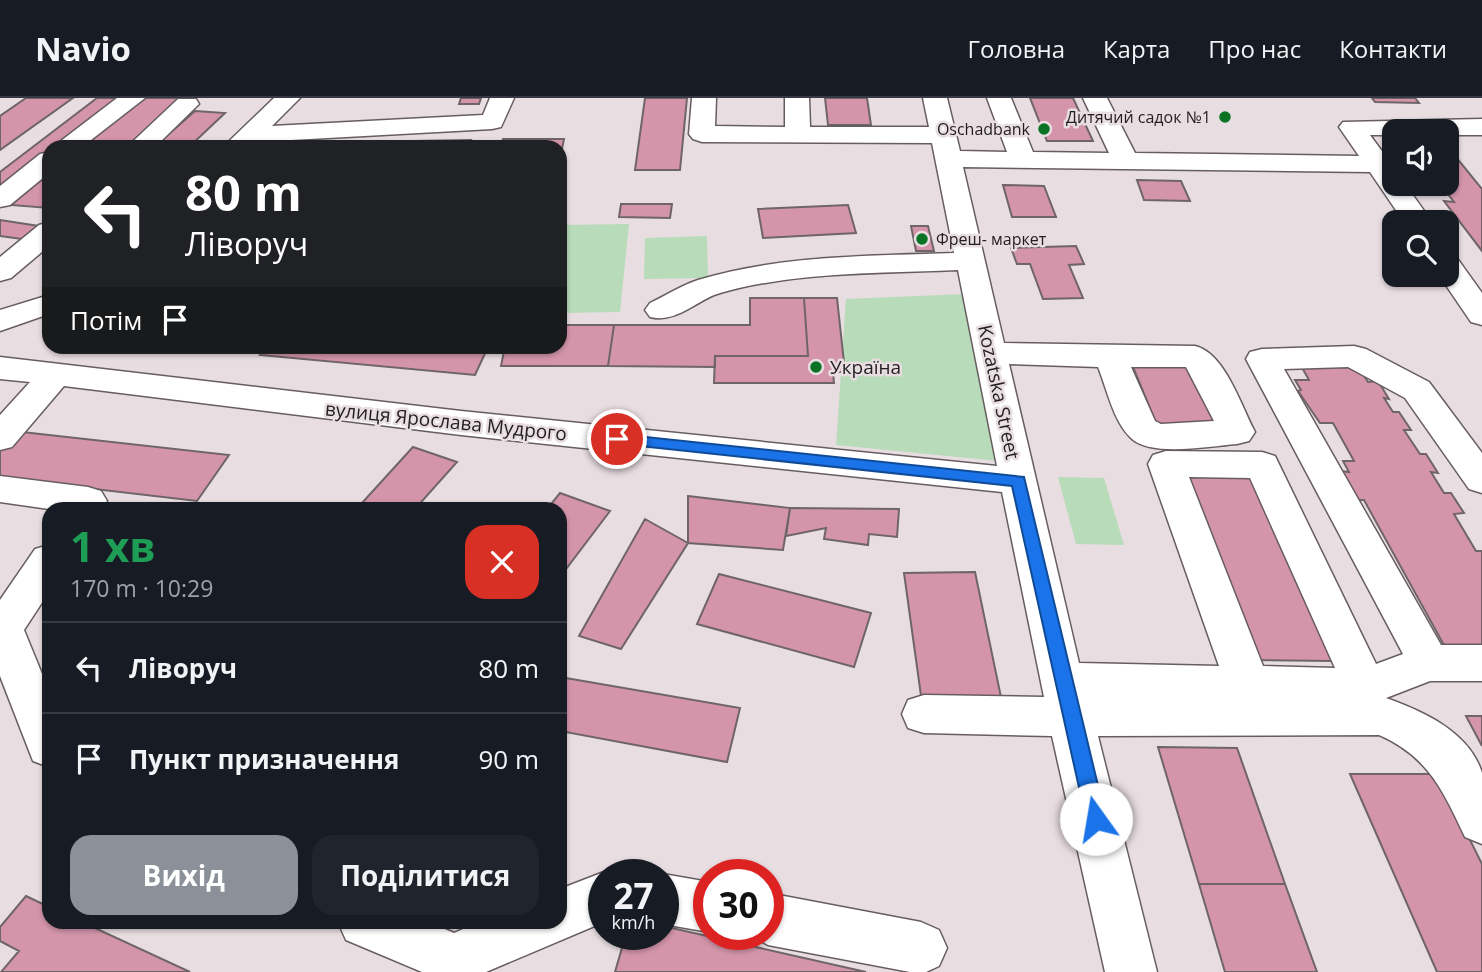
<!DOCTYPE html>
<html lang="uk">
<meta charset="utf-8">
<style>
:root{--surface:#171b24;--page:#20242c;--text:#f1f3f6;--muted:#9ea1a6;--line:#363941;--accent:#8c9099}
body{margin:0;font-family:"Open Sans",sans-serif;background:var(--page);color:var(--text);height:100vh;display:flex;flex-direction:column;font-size:26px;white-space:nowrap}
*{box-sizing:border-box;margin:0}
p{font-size:23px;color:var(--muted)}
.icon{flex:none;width:38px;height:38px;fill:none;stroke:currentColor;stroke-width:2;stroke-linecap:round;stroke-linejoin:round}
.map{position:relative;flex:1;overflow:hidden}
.panel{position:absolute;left:42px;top:404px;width:525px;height:427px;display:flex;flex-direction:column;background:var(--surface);border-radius:21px;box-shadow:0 2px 5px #0004}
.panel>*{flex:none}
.guide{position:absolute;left:42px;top:42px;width:525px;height:214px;border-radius:21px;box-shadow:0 2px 5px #0004;background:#202124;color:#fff;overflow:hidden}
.controls{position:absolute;left:1382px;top:21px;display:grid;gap:14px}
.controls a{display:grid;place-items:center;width:77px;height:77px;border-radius:14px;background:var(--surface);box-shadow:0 2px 5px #0004;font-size:35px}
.speed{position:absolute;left:588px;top:761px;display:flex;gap:14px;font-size:35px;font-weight:700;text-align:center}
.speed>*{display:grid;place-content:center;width:91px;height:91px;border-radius:50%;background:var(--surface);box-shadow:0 2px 5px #0004;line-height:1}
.speed small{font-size:18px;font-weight:400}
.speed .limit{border:10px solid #d22;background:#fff;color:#111}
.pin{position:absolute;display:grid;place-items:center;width:60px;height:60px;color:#fff;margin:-30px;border:4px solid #fff;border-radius:50%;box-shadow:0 2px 7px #0007}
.me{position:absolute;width:77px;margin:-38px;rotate:347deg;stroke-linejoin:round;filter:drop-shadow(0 0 5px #0008)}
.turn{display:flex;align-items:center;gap:24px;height:147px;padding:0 28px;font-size:32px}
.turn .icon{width:91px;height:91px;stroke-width:2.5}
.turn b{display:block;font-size:49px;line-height:60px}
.then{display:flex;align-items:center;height:66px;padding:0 28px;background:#0003;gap:14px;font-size:26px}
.round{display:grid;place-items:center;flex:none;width:74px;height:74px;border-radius:21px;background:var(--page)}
.summary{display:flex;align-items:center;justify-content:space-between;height:119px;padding:0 28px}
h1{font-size:42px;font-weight:700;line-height:52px;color:#1e9e55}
.action{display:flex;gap:14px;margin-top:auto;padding:14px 28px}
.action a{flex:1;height:80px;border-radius:21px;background:var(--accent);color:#fff;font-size:28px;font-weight:700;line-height:80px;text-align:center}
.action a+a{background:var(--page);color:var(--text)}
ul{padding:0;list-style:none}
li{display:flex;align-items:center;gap:21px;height:91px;padding:0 28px;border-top:2px solid var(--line)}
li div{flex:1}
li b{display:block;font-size:26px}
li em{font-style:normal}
header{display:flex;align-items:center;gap:42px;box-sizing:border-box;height:98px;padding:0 35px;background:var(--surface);border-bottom:2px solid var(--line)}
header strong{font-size:33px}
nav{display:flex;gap:38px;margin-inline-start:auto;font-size:24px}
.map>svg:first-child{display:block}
.green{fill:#b8dbb9}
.building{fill:#d495ab;stroke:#6f6568;stroke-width:2}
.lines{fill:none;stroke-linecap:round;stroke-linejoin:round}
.minor-casing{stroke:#675d60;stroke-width:3}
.minor{fill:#fff;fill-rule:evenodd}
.route{fill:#1a73e8;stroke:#114b97;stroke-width:2}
.poi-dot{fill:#0b7324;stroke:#e8dde1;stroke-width:2.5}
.labels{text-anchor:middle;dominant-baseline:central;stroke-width:5;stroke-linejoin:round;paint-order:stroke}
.far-poi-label{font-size:16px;fill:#221e1f;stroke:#e8dde1;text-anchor:end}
.poi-label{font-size:19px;fill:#221e1f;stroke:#e8dde1;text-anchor:start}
.street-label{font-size:19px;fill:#221e1f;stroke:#e8dde1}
</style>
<header>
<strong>Navio</strong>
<nav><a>Головна</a><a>Карта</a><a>Про нас</a><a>Контакти</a></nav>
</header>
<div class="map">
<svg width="1482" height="874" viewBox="0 0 1482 874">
<rect width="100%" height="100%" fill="#e8dde1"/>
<path class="green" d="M629,126l-9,88 -60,1v-88z
M707,138l1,42 -64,1 1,-41z
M965,196l33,167 -162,-16 10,-146z
M1058,379l46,1 20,67 -48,-1z"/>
<path class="building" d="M26,0h47l-73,52v-34z
M97,0h22l-62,49h-8v6l-49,38v-19z
M139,0h43l-56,49h-47z
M461,0h20l-2,6h-20z
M645,0h42l-7,72h-45z
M825,0h42l4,27h-43z
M1030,0h43l20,43h-46z
M1372,0h43l4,5 -44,-1z
M195,13l30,2 -36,34h-35z
M503,41h61l-4,20v-12h-60z
M471,42l-2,7h-118l2,-5z
M196,43l18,1 -5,5h-20z
M1447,48l35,43v62l-38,-50 10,1 -14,-18h7z
M49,75v35l-38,-3z
M1137,82l44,1 9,20 -46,-1z
M1003,87l41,1 12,31h-44z
M621,106h51l-2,14 -51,-1z
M848,107l8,28 -93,5 -5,-29z
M0,122l45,7 -16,13 -29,-4z
M911,128h17l6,25h-18z
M1076,148l8,18 -15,1 14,33 -40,1 -13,-35h-13l-6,-16z
M750,200h54l4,58h-93v11l-107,-1 6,-41h136z
M804,200h33l8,74h-12l1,11h-120l1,-27h93z
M560,227h54l-6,41h-107l4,-20h55z
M267,248h215l6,1 -13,28 -215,-20z
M1356,265l12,19 10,-1 11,18 -5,-1 9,14h6l12,18h-7l16,24h6l12,19 -7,-1 13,21h7l13,20 -10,1 22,37h6v96h-37l-81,-147h-9l-15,-29 9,1 -6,-11h11l-21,-38h-13l-22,-32 3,-1 -6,-10h14l-9,-16z
M1133,269h59l29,60 -63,1z
M13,333l216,24 -32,46 -197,-23v-32z
M413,349l44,15 -42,47h-39l-15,-5z
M1177,376l73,1 82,186 -85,-1z
M560,395l50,18 -50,66v-68h-13z
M688,398l102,12 -7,42 -95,-7z
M790,410l109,1 -2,28 -28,-3 -1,11 -44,-6 2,-11 -40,8z
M645,421l43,24 -67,106 -42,-13z
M975,474l27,130 -80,1 -18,-130z
M719,476l152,39 -17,54 -157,-43z
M560,579l180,31 -13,54 -167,-31z
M1466,618h16v30z
M1158,649l79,1 48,136h-86z
M1350,676h87l45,90v108h-45z
M1199,786h86l32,88h-92z
M26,798l23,11v15h33l108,50h-189l18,-21 -19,-10v-14z
M663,828l203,46h-251l11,-38h37z"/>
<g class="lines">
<defs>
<path id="minor" d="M117,0h28l-63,49h-29z
M274,0h26l-28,28 211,-11 7,-17h24l-13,29 -9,2 -237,13 -5,5h-27z
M692,0h24l-1,28 70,1v-29h24l1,29h119l-6,-29h24l13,53 47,1 -20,-54h24l22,54 76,1 -26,-55h24l28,55 224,3 -20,-29 4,-5 139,-3v16h-35v-4h-52v4h-25l25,34v15h10l27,38h-28l-34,-50 -407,-5 41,176 191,3c30,7 46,60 60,86l-6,9 -12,3c-27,2 -88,14 -107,-7 -17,-17 -23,-48 -32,-70l-89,-3 70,299 140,3 -71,-202 5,-9 13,-4 96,1 13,4 101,208 27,-10 -157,-295 4,-7 12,-3 92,-3 12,3 63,33 53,71v40l-13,-4 -64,-91 -57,-31 -64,2 157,276h41v36h-52l-44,17c36,13 83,33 96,75 0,14 0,53 0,71l-17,-7c-22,-46 -36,-80 -86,-102l-281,1 59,236h-52l-53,-236 -128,-3 -16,-5 -6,-14 6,-14 16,-5 120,2 -42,-205 -541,-57 -397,-49 -52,61 -12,3v-35l30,-33 -30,-3v-22l461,54 536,55 -39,-196c-73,3 -148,2 -219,18 -8,2 -17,4 -25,7 -21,9 -40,28 -64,22l-5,-7 5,-7c15,-7 32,-18 48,-23 83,-25 171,-24 256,-27l-22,-110 -230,-1 -9,-3 -4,-5zM1131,269h55l28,54 -53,3 -6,-3zM1189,379l61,1 85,190 -72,-2z
M178,1h18l3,5 -44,43h-28z
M49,54v21l-39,32 -10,2v-21l40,-32z
M49,124v24l-38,32 -11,3v-24l39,-32z
M1447,157l10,3 25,35v32l-11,-3 -32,-47h8z
M49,197v19l-49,17v-21z
M0,378l88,11 13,4 6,10 -5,8h-53l-49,-7z
M49,447v47l-25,38 25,61v76l-16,-6 -33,-85v-76l35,-51z
M604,774l7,3h-7v47l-118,50h-64l-76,-32 -8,-18h90l26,11 25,-11h81v-33z
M663,776l46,8v50l-46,-8v-49h-2z
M768,795l153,29 18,8 8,18 -8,18 -13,6h-16l-142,-27 -19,-11h19z"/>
</defs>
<use href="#minor" class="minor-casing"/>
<use href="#minor" class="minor"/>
</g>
<path class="route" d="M617,336l407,43 82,342 -3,7 -7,2 -7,-2 -3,-7 -74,-333 -400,-43 -3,-4z"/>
<g class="poi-dot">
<circle cx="1225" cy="19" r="7"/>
<circle cx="1044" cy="31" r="7"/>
<circle cx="922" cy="141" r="7"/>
<circle cx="816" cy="269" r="7"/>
</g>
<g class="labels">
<g class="far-poi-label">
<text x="1211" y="19">Дитячий садок №1</text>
<text x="1030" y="31">Oschadbank</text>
<text x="936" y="141" text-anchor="start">Фреш- маркет</text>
</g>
<g class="poi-label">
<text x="830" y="269">Україна</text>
</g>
<g class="street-label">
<text transform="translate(999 294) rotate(78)">Kozatska Street</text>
<text transform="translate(446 323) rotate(6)">вулиця Ярослава Мудрого</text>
</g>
</g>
</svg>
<div class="controls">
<a><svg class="icon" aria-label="sound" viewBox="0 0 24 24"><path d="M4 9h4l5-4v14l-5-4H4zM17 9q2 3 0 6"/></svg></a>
<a><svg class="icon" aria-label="search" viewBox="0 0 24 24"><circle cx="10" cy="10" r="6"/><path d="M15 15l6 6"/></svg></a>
</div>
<div class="speed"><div>27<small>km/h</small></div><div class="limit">30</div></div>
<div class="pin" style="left:617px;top:341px;background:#d93025"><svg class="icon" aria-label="arrive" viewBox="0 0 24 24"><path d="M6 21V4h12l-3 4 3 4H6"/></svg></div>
<svg class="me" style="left:1096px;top:721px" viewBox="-20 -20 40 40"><circle r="19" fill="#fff"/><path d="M0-13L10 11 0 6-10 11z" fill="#1a73e8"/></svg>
<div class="guide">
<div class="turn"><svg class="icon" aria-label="left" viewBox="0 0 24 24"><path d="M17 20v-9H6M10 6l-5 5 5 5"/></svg><div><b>80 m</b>Ліворуч</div></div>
<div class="then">Потім<svg class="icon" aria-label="arrive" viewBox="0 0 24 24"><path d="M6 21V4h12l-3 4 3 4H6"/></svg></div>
</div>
<section class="panel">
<div class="summary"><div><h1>1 хв</h1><p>170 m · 10:29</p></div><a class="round" style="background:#d93025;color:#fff"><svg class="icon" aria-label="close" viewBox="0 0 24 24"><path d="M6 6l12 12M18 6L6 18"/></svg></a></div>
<ul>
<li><svg class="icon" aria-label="left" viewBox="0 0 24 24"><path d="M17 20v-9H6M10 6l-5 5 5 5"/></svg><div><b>Ліворуч</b></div><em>80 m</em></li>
<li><svg class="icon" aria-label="arrive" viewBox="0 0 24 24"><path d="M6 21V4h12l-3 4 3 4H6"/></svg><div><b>Пункт призначення</b></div><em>90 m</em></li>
</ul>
<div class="action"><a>Вихід</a><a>Поділитися</a></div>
</section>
</div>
